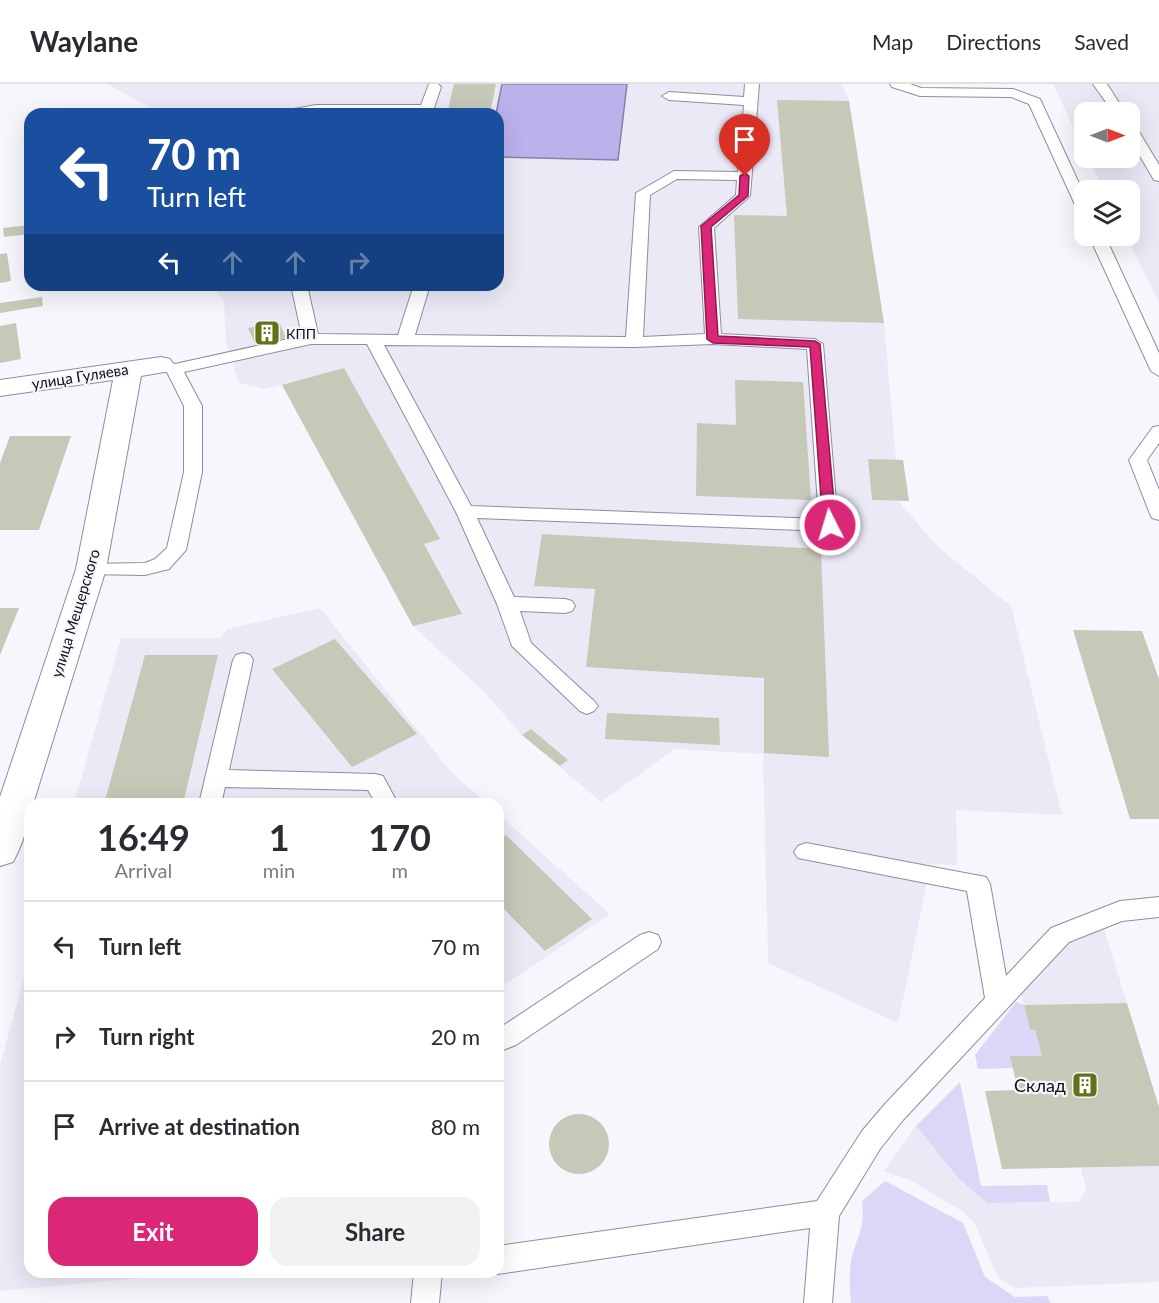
<!DOCTYPE html>
<meta charset="utf-8">
<style>
:root{--surface:#fff;--page:#f2f2f3;--text:#2b2b33;--muted:#7c7c81;--line:#e1e1e2;--accent:#db2777}
body{margin:0;font-family:Lato,sans-serif;background:var(--page);color:var(--text);height:100vh;display:flex;flex-direction:column;font-size:22px;white-space:nowrap}
*{box-sizing:border-box;margin:0}
p{font-size:20px;color:var(--muted)}
.icon{flex:none;width:33px;height:33px;fill:none;stroke:currentColor;stroke-width:2;stroke-linecap:round;stroke-linejoin:round}
.map{position:relative;flex:1;overflow:hidden}
.side{position:absolute;left:24px;top:714px;width:480px;height:480px;display:flex;flex-direction:column;background:var(--surface);border-radius:18px;box-shadow:0 6px 24px #0002}
.side>*{flex:none}
.hud{position:absolute;left:24px;top:24px;width:480px;height:183px;border-radius:18px;box-shadow:0 6px 24px #0002;background:#1a4fa0;color:#fff;overflow:hidden}
.needle{width:39px;rotate:90deg}
.buttons{position:absolute;left:1074px;top:18px;display:grid;gap:12px}
.buttons a{display:grid;place-items:center;width:66px;height:66px;border-radius:12px;background:var(--surface);box-shadow:0 6px 24px #0002;font-size:30px}
.pin{position:absolute;display:grid;place-items:center;width:51px;height:51px;color:#fff;margin:-62px -26px;border-radius:50% 50% 50% 0;rotate:-45deg;box-shadow:0 0 6px #0007}
.pin .icon{rotate:45deg}
.me{position:absolute;width:66px;margin:-33px;rotate:355deg;stroke-linejoin:round;filter:drop-shadow(0 0 4px #0008)}
.turn{display:flex;align-items:center;gap:21px;height:126px;padding:0 24px;font-size:27px}
.turn .icon{width:78px;height:78px;stroke-width:2.5}
.turn b{display:block;font-size:42px;line-height:51px}
.lanes{display:flex;align-items:center;height:57px;padding:0 24px;background:#0003;justify-content:center;gap:30px;direction:ltr}
.lanes .off{opacity:.35}
.eta{display:flex;justify-content:space-evenly;align-items:center;height:102px;text-align:center}
.eta b{font-size:36px;font-weight:700;line-height:42px}
.cta{display:flex;gap:12px;margin-top:auto;padding:12px 24px}
.cta a{flex:1;height:69px;border-radius:18px;background:var(--accent);color:#fff;font-size:24px;font-weight:700;line-height:69px;text-align:center}
.cta a+a{background:var(--page);color:var(--text)}
ul{padding:0;list-style:none}
li{display:flex;align-items:center;gap:18px;height:90px;padding:0 24px;border-top:2px solid var(--line)}
li div{flex:1}
li b{display:block;font-size:22px}
li em{font-style:normal}
header{display:flex;align-items:center;gap:36px;box-sizing:border-box;height:84px;padding:0 30px;background:var(--surface);border-bottom:2px solid var(--line)}
header strong{font-size:28px}
nav{display:flex;gap:33px;margin-inline-start:auto;font-size:21px}
.map>svg:first-child{display:block}
.built{fill:#ebe9f6}
.green{fill:#dcd7f7}
.water{fill:#bcb1eb;stroke:#8880aa;stroke-width:1.5}
.building{fill:#c6c9b8}
.lines{fill:none;stroke-linecap:round;stroke-linejoin:round}
.lane-casing{stroke:#8f8d9c;stroke-width:2}
.street-casing{stroke:#8f8d9c;stroke-width:2}
.lane{fill:#fff;fill-rule:evenodd}
.street{fill:#fff;fill-rule:evenodd}
.route{fill:#db2777;stroke:#8e194d;stroke-width:1.5}
.labels{text-anchor:middle;dominant-baseline:central;stroke-width:4.5;stroke-linejoin:round;paint-order:stroke}
.far-poi-label{font-size:14px;fill:#0f0e14;stroke:#f7f6fd;text-anchor:start}
.street-label{font-size:15px;fill:#0f0e14;stroke:#f7f6fd}
.near-poi-label{font-size:18px;fill:#0f0e14;stroke:#f7f6fd;text-anchor:end}
</style>
<header>
<strong>Waylane</strong>
<nav><a>Map</a><a>Directions</a><a>Saved</a></nav>
</header>
<div class="map">
<svg width="1159" height="1219" viewBox="0 0 1159 1219">
<rect width="100%" height="100%" fill="#f7f6fd"/>
<path class="built" d="M107,0h395l-6,30h-334z
M627,0h215l7,17 35,222 12,137h-28l4,40 26,1 41,47 72,58 51,209 -106,-5 1,55 -34,-1 3,24 -28,135 -130,-60 -5,-209 -88,-5 -74,53 -79,-67 -38,-43 -71,-66 -131,-241 -18,4 -25,-6 -13,-41 -2,-41 -12,-16h286v-128l120,3z
M1053,0h106v219l-33,-67h4v-46h-26l-16,-32h42v-46h-46v38z
M320,524l131,164 36,32h-413l47,-166h100l6,-9z
M498,730l112,100 -112,75z
M1103,842l24,77 -103,2 -4,-14 39,-44 20,-13z
M30,872v316h174l-204,19v-226z
M916,1042l43,53 28,24 92,-1 7,-13 -5,-21 78,-2v116l-144,6 -17,-10 -22,-52 -11,-13 -55,-33 -26,-9z"/>
<path class="green" d="M1016,918l8,3 6,25h5l7,26h-31l2,12 -35,1 -3,-14z
M960,998l21,104 66,-1 3,17 -63,1 -28,-24 -43,-53z
M885,1097l78,42 22,54 30,20 32,-1 4,7h-200c-2,-16 -2,-32 1,-47 7,-24 13,-29 10,-55z"/>
<path class="water" d="M502,0h125l-9,76 -120,-3v-43h-2z"/>
<path class="building" d="M454,0h42l-6,30h-43z
M777,16l72,1 35,222 -146,-4 -4,-104 53,1z
M30,141v9l-26,3 -1,-9z
M7,169l4,28 -11,2v-29z
M42,213l1,9 -43,7v-10z
M279,238l7,16 -31,6 -7,-16z
M16,239l5,36 -21,4v-37z
M344,284l96,171 -16,5 38,70 -49,12 -131,-241z
M735,296l68,2 8,118 -115,-4 1,-73 39,2z
M10,352h61l-32,94h-39v-67z
M868,375l35,1 6,41 -37,-1z
M542,450l279,15 8,208 -65,-4v-75l-178,-11 9,-78 -61,-3z
M0,524h19l-19,47z
M1073,546l69,1 17,48v140h-29z
M335,555l82,95 -65,33 -80,-98z
M145,571h73l-35,149h-79z
M607,629l112,5 1,27 -115,-6z
M531,645l37,31 -8,6 -38,-31z
M317,715v5h-40l1,-4z
M506,751l86,84 -47,32 -47,-48v-63z
M1127,919l32,104v59l-157,3 -17,-78 33,-1 -8,-34h32l-7,-26h-5l-6,-25z
M549 1060a30 30 0 1 1 60 0a30 30 0 1 1-60 0Z"/>
<g class="lines">
<defs>
<path id="lane" d="M429,0h9l3,3 -9,27h-151l2,-3 33,-6h105z
M745,0h14l-9,112 -36,32 7,106 94,5 8,5 15,181 -2,4 -7,2 -352,-13 37,79 51,2 7,2 3,5 -3,5 -7,2 -45,-2 11,32 63,58 4,5 -4,5 -7,3 -7,-3 -68,-65 -15,-42 -41,-92 -89,-168h-56l-127,28 18,34v66l-16,78 -17,19 -24,6 -61,-1 -3,-5 3,-5 61,-1 10,-4 12,-11 17,-76v-66l-17,-34 -12,-3 -2,-4 2,-4 6,-1 14,4 127,-28 -11,-51h16l11,49 80,1 16,-50h16l-15,50 211,2 10,-144 38,-22 64,1 6,-67 -75,-5 -7,-4 7,-4 75,5zM677,95l60,1 -1,15 -37,32 6,107 -62,3 7,-142zM713,260l94,5 12,170 -348,-13 -87,-161 250,2z
M890,0h20l11,4 92,1 27,10 44,95v19l-7,-4 -48,-105 -18,-7 -91,-1 -28,-9z
M1093,0h14l18,28h-12z
M1130,40l5,1 24,40v16l-5,-1 -24,-41z
M1089,152h16l54,117v23l-8,-5z
M1159,342v17l-12,17 12,30v30l-7,-2 -2,-4 -21,-54 24,-33z
M243,569l7,2 3,5 -24,110 146,4 8,2 15,28h-22l-8,-14 -143,-3 -4,17h-22l34,-144 3,-5z
M806,759l180,34 4,7 16,92 45,-48 69,-27 39,-4v20l-37,4 -53,21 -166,178 -23,29 -41,67 -7,87h-28l6,-75 -312,46 -4,-2h4v-26l319,-45 45,-70 23,-27 100,-106 -18,-107 -169,-33 -4,-6 4,-6z
M649,848l9,3 3,7 -3,7 -142,96 -18,7v-23l142,-94z
M414,1188h28l-3,31h-28z"/>
<path id="street" d="M161,273l9,2 4,6 -4,6 -29,5 -35,193 -73,235h-3c0,19 -8,41 -17,58l-13,4v-69l76,-228 37,-189 -113,16v-16z"/>
</defs>
<use href="#lane" class="lane-casing"/>
<use href="#street" class="street-casing"/>
<use href="#lane" class="lane"/>
<use href="#street" class="street"/>
</g>
<path class="route" d="M745,89l4,3 -1,20 -37,31 7,109 97,5 5,3 16,181 -6,4 -7,-4 -13,-178 -97,-4 -6,-4 -6,-113 38,-31 1,-19z"/>
<defs>
<symbol id="building-square" viewBox="-11 -11 22 22"><rect x="-9" y="-9" width="18" height="18" rx="4" fill="#667019" stroke="#f7f6fd"/><path d="M-4-6H4V6H1V3H-1V6H-4ZM-2.5-4.3h1.7v1.8h-1.7ZM.8-4.3h1.7v1.8H.8ZM-2.5-1h1.7V.8h-1.7ZM.8-1h1.7V.8H.8Z" fill="#fff"/></symbol>
</defs>
<g fill-rule="evenodd">
<use href="#building-square" x="252" y="234" width="30" height="30"/>
<use href="#building-square" x="1070" y="986" width="30" height="30"/>
</g>
<g class="labels">
<g class="far-poi-label">
<text x="286" y="249">КПП</text>
</g>
<g class="street-label">
<text transform="translate(80 292) rotate(-9)">улица Гуляева</text>
<text transform="translate(75 529) rotate(-73)">улица Мещерского</text>
</g>
<g class="near-poi-label">
<text x="1066" y="1001">Склад</text>
</g>
</g>
</svg>
<div class="buttons">
<a><svg class="needle" viewBox="-14 -14 28 28"><path d="M0-13l5 13h-10z" fill="#e53935"/><path d="M0 13l5-13h-10z" fill="#7c7c81"/></svg></a>
<a><svg class="icon" aria-label="layers" viewBox="0 0 24 24"><path d="M12 4l9 5-9 5-9-5zM3 14l9 5 9-5"/></svg></a>
</div>
<div class="pin" style="left:745px;top:92px;background:#d93025"><svg class="icon" aria-label="arrive" viewBox="0 0 24 24"><path d="M6 21V4h12l-3 4 3 4H6"/></svg></div>
<svg class="me" style="left:830px;top:441px" viewBox="-20 -20 40 40"><circle r="17" fill="#db2777" stroke="#fff" stroke-width="3"/><path d="M0-11L8 9 0 5-8 9z" fill="#fff"/></svg>
<div class="hud">
<div class="turn"><svg class="icon" aria-label="left" viewBox="0 0 24 24"><path d="M17 20v-9H6M10 6l-5 5 5 5"/></svg><div><b>70 m</b>Turn left</div></div>
<div class="lanes"><svg class="icon" aria-label="left" viewBox="0 0 24 24"><path d="M17 20v-9H6M10 6l-5 5 5 5"/></svg><svg class="icon off" aria-label="ahead" viewBox="0 0 24 24"><path d="M12 20V5M6 11l6-6 6 6"/></svg><svg class="icon off" aria-label="ahead" viewBox="0 0 24 24"><path d="M12 20V5M6 11l6-6 6 6"/></svg><svg class="icon off" aria-label="right" viewBox="0 0 24 24"><path d="M7 20v-9h11M14 6l5 5-5 5"/></svg></div>
</div>
<section class="side">
<div class="eta">
<div><b>16:49</b><p>Arrival</p></div>
<div><b>1</b><p>min</p></div>
<div><b>170</b><p>m</p></div>
</div>
<ul>
<li><svg class="icon" aria-label="left" viewBox="0 0 24 24"><path d="M17 20v-9H6M10 6l-5 5 5 5"/></svg><div><b>Turn left</b></div><em>70 m</em></li>
<li><svg class="icon" aria-label="right" viewBox="0 0 24 24"><path d="M7 20v-9h11M14 6l5 5-5 5"/></svg><div><b>Turn right</b></div><em>20 m</em></li>
<li><svg class="icon" aria-label="arrive" viewBox="0 0 24 24"><path d="M6 21V4h12l-3 4 3 4H6"/></svg><div><b>Arrive at destination</b></div><em>80 m</em></li>
</ul>
<div class="cta"><a>Exit</a><a>Share</a></div>
</section>
</div>
